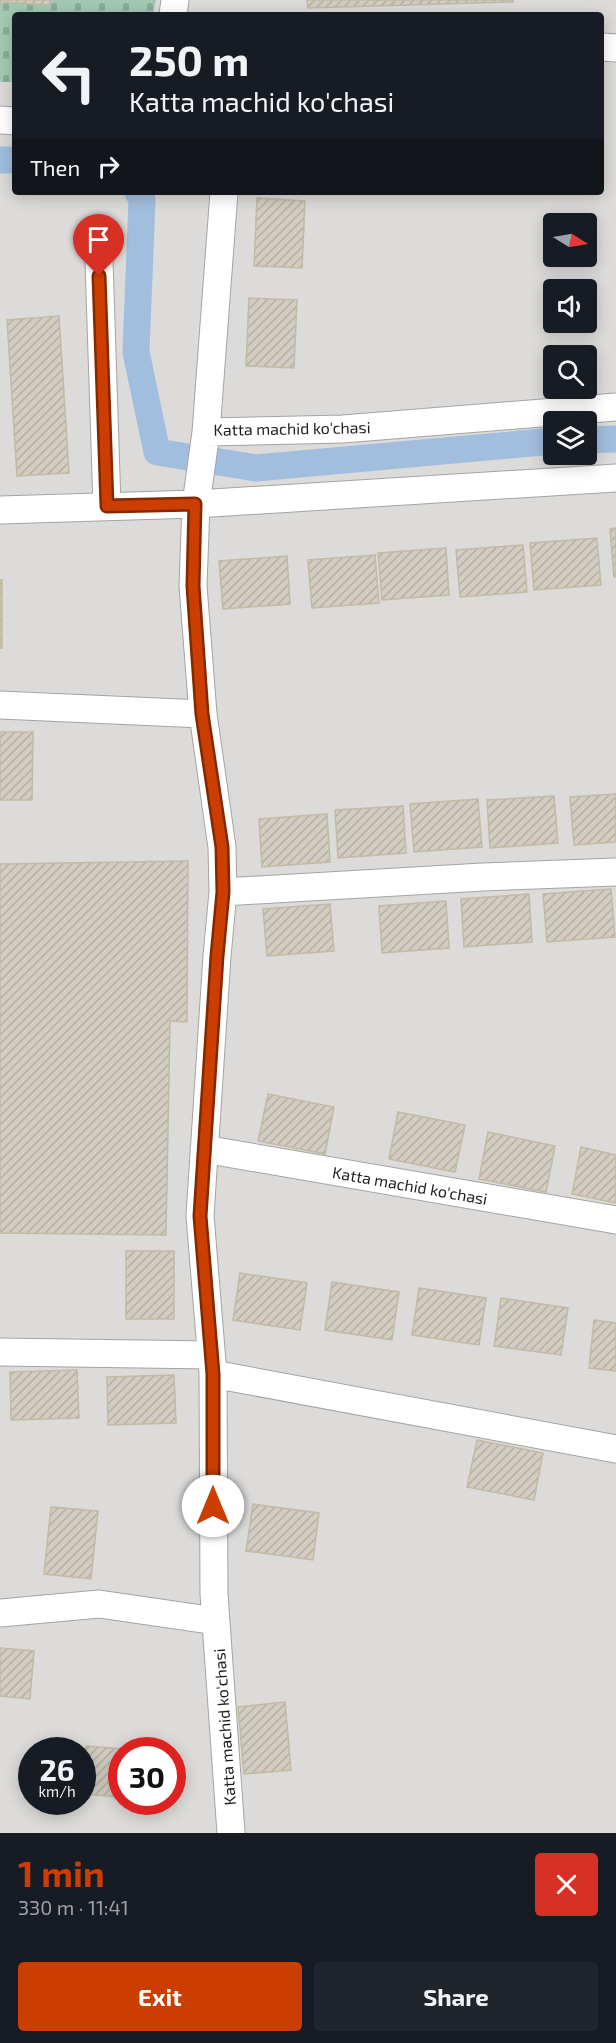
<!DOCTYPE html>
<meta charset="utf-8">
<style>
:root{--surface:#171b24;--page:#20242c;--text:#f1f3f6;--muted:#9ea1a6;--accent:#cb3e00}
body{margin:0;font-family:"Exo 2",sans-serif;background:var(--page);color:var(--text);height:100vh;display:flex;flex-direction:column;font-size:22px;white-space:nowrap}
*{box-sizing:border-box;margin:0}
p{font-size:20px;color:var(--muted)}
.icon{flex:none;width:33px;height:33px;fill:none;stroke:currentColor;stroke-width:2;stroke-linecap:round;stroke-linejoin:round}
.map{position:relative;height:1833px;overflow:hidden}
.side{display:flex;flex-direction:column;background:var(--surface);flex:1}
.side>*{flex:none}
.top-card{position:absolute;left:12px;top:12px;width:592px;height:183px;border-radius:6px;box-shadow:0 3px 15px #0003;background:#171b24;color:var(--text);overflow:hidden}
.needle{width:39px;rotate:101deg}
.controls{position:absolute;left:543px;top:213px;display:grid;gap:12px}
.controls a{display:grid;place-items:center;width:54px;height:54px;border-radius:6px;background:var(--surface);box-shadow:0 3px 15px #0003;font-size:30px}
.speed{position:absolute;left:18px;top:1737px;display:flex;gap:12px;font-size:30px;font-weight:700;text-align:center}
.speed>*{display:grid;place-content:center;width:78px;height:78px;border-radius:50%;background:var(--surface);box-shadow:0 3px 15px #0003;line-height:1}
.speed small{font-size:15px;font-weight:400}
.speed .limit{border:9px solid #d22;background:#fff;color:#111}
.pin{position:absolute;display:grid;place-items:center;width:51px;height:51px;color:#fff;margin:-62px -26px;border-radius:50% 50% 50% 0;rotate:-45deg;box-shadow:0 0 6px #0007}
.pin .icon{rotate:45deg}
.me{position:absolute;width:66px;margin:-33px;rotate:0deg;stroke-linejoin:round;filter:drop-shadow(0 0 4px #0008)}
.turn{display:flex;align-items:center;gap:21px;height:126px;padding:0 18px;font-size:27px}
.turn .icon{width:78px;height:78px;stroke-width:2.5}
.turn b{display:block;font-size:42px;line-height:51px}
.then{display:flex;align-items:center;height:57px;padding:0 18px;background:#0003;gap:12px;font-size:22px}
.round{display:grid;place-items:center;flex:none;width:63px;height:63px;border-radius:6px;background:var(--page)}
.summary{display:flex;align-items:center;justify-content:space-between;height:102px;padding:0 18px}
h1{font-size:36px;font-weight:700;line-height:45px;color:var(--accent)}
.action{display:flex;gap:12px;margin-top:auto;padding:12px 18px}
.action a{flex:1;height:69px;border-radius:6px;background:var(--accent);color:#fff;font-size:24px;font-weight:700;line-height:69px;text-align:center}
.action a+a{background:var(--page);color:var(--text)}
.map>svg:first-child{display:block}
.residential{fill:#dcdbda;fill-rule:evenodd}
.cemetery{fill:url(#cemetery-stones)}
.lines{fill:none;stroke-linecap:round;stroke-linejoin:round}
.canal{stroke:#a2bede;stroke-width:27}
.building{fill:url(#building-hatch);stroke:#c1baa5;stroke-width:1.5}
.street-casing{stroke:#a4a4a4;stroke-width:29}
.street{stroke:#fff;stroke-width:27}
.route-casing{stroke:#842800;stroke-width:15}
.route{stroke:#cb3e00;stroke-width:10}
.labels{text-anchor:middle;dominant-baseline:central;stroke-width:6;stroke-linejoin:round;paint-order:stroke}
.street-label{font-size:16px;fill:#1d1d1d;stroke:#fff}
</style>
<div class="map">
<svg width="616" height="1833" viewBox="0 0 616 1833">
<defs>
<pattern id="cemetery-stones" width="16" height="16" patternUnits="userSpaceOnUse" patternTransform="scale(1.5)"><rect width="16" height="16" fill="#a3c9b4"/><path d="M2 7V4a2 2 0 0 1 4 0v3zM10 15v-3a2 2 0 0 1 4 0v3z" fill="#8cac9a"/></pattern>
<pattern id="building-hatch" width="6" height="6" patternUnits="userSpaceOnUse" patternTransform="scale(1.5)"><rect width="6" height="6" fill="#d2cdc0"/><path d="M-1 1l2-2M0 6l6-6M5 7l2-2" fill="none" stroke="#b4b0a5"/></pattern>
</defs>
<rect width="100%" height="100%" fill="#efefe3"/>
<path class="residential" d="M0,0h616v1833h-616zM15,15h587v177h-587zM554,224h32v32h-32zM554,290h32v32h-32zM554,356h32v32h-32zM554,422h32v32h-32zM32,1750h50v52h-50zM122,1750h50v52h-50z"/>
<path class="cemetery" d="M0,0h156l-3,15h-138v67h-15z"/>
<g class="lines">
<path class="canal" d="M0,160h15
M138,192l4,8 -6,152 21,100 99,16 298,-27
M586,440l30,-1"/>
</g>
<path class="building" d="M1,0h49l-1,5 -48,-3z
M307,0h206v2l-205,6z
M257,198l48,3 -3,67 -48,-2z
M249,298l48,2 -3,68 -48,-2z
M59,316l10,157 -52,3 -10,-156z
M616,528v48l-2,1 -4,-48z
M597,538l4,47 -67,5 -4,-47z
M523,545l4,47 -67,5 -4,-47z
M446,548l3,47 -67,5 -4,-47z
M375,555l4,48 -67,5 -4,-48z
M287,556l3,48 -67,5 -4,-48z
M0,580h2v68h-2z
M0,732h33l-1,68h-32z
M616,794v48l-42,3 -4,-48z
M554,796l4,47 -68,5 -3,-48z
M478,799l4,48 -68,5 -4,-48z
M403,806l3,47 -68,5 -3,-48z
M327,814l3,48 -68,5 -3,-48z
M188,861l-1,161 -17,-1 -4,214 -166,-2v-369z
M611,889l4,48 -68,5 -4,-48z
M529,894l3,48 -68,5 -3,-48z
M446,901l3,47 -67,5 -3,-47z
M330,904l4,47 -67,5 -4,-47z
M268,1094l66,13 -9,47 -67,-13z
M398,1112l67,13 -10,47 -66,-13z
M488,1132l67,14 -9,46 -67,-13z
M581,1147l35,8v48l-44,-9z
M126,1251h48v68h-48z
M240,1273l67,10 -7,47 -67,-10z
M332,1282l67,10 -7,48 -67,-10z
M419,1288l67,10 -7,47 -67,-10z
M501,1298l67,10 -7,47 -67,-9z
M594,1320l22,3v48l-27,-3z
M77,1370l2,48 -68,2 -1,-48z
M174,1375l2,48 -68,2 -1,-48z
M477,1440l66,13 -9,47 -67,-13z
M253,1504l66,9 -6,47 -67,-9z
M51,1507l47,4 -7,68 -47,-5z
M0,1648l34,3 -4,48 -30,-3z
M285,1702l6,68 -47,4 -6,-67z
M86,1746l52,4h-16v47l-40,-3z"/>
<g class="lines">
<defs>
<path id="street" d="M173,15l2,-15
M602,47l14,1
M0,120l15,1
M224,192l-18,240 -10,72 -3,82 10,128 19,133 1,45 -6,64 -17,260 13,158 1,220 17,239
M98,230l9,276
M206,432l137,-3 273,-22
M0,510l196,-6 420,-26
M0,705l203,9
M223,892l260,-15 133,-5
M204,1149l412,71
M0,1352l211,3
M213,1374l403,75
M0,1613l99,-9 117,17"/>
</defs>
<use href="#street" class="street-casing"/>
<use href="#street" class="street"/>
</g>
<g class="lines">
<defs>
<path id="route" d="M99,276l8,230 88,-2 -2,82 9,128 20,133 1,45 -6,64 -17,260 13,158v132"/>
</defs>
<use href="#route" class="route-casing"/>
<use href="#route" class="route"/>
</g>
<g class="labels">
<g class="street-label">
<text transform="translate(292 428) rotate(-1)">Katta machid ko'chasi</text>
<text transform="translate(410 1185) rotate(10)">Katta machid ko'chasi</text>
<text transform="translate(224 1727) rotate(-94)">Katta machid ko'chasi</text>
</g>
</g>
</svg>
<div class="controls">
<a><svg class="needle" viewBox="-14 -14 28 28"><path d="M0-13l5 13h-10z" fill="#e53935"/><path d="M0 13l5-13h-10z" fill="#9ea1a6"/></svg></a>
<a><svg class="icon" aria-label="sound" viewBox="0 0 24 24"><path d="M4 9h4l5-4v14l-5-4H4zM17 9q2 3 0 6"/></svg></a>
<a><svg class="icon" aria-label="search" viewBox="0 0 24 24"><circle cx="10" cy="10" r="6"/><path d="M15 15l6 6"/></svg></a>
<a><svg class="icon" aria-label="layers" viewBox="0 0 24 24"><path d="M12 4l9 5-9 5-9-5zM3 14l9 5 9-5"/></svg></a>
</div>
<div class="speed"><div>26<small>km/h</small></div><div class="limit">30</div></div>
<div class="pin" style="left:99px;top:276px;background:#d93025"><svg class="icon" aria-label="arrive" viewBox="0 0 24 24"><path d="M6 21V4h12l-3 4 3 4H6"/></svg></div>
<svg class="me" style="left:213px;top:1506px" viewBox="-20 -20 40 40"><circle r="19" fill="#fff"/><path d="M0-13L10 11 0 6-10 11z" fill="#cb3e00"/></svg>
<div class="top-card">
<div class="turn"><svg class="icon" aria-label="left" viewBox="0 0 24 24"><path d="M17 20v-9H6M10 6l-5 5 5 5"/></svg><div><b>250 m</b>Katta machid ko'chasi</div></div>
<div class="then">Then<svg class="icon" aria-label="right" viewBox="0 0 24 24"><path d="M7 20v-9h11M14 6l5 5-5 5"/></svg></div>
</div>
</div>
<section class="side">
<div class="summary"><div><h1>1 min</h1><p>330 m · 11:41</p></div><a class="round" style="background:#d93025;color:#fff"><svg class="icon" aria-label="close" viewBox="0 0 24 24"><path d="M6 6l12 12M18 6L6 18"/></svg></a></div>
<div class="action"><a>Exit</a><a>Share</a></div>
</section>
